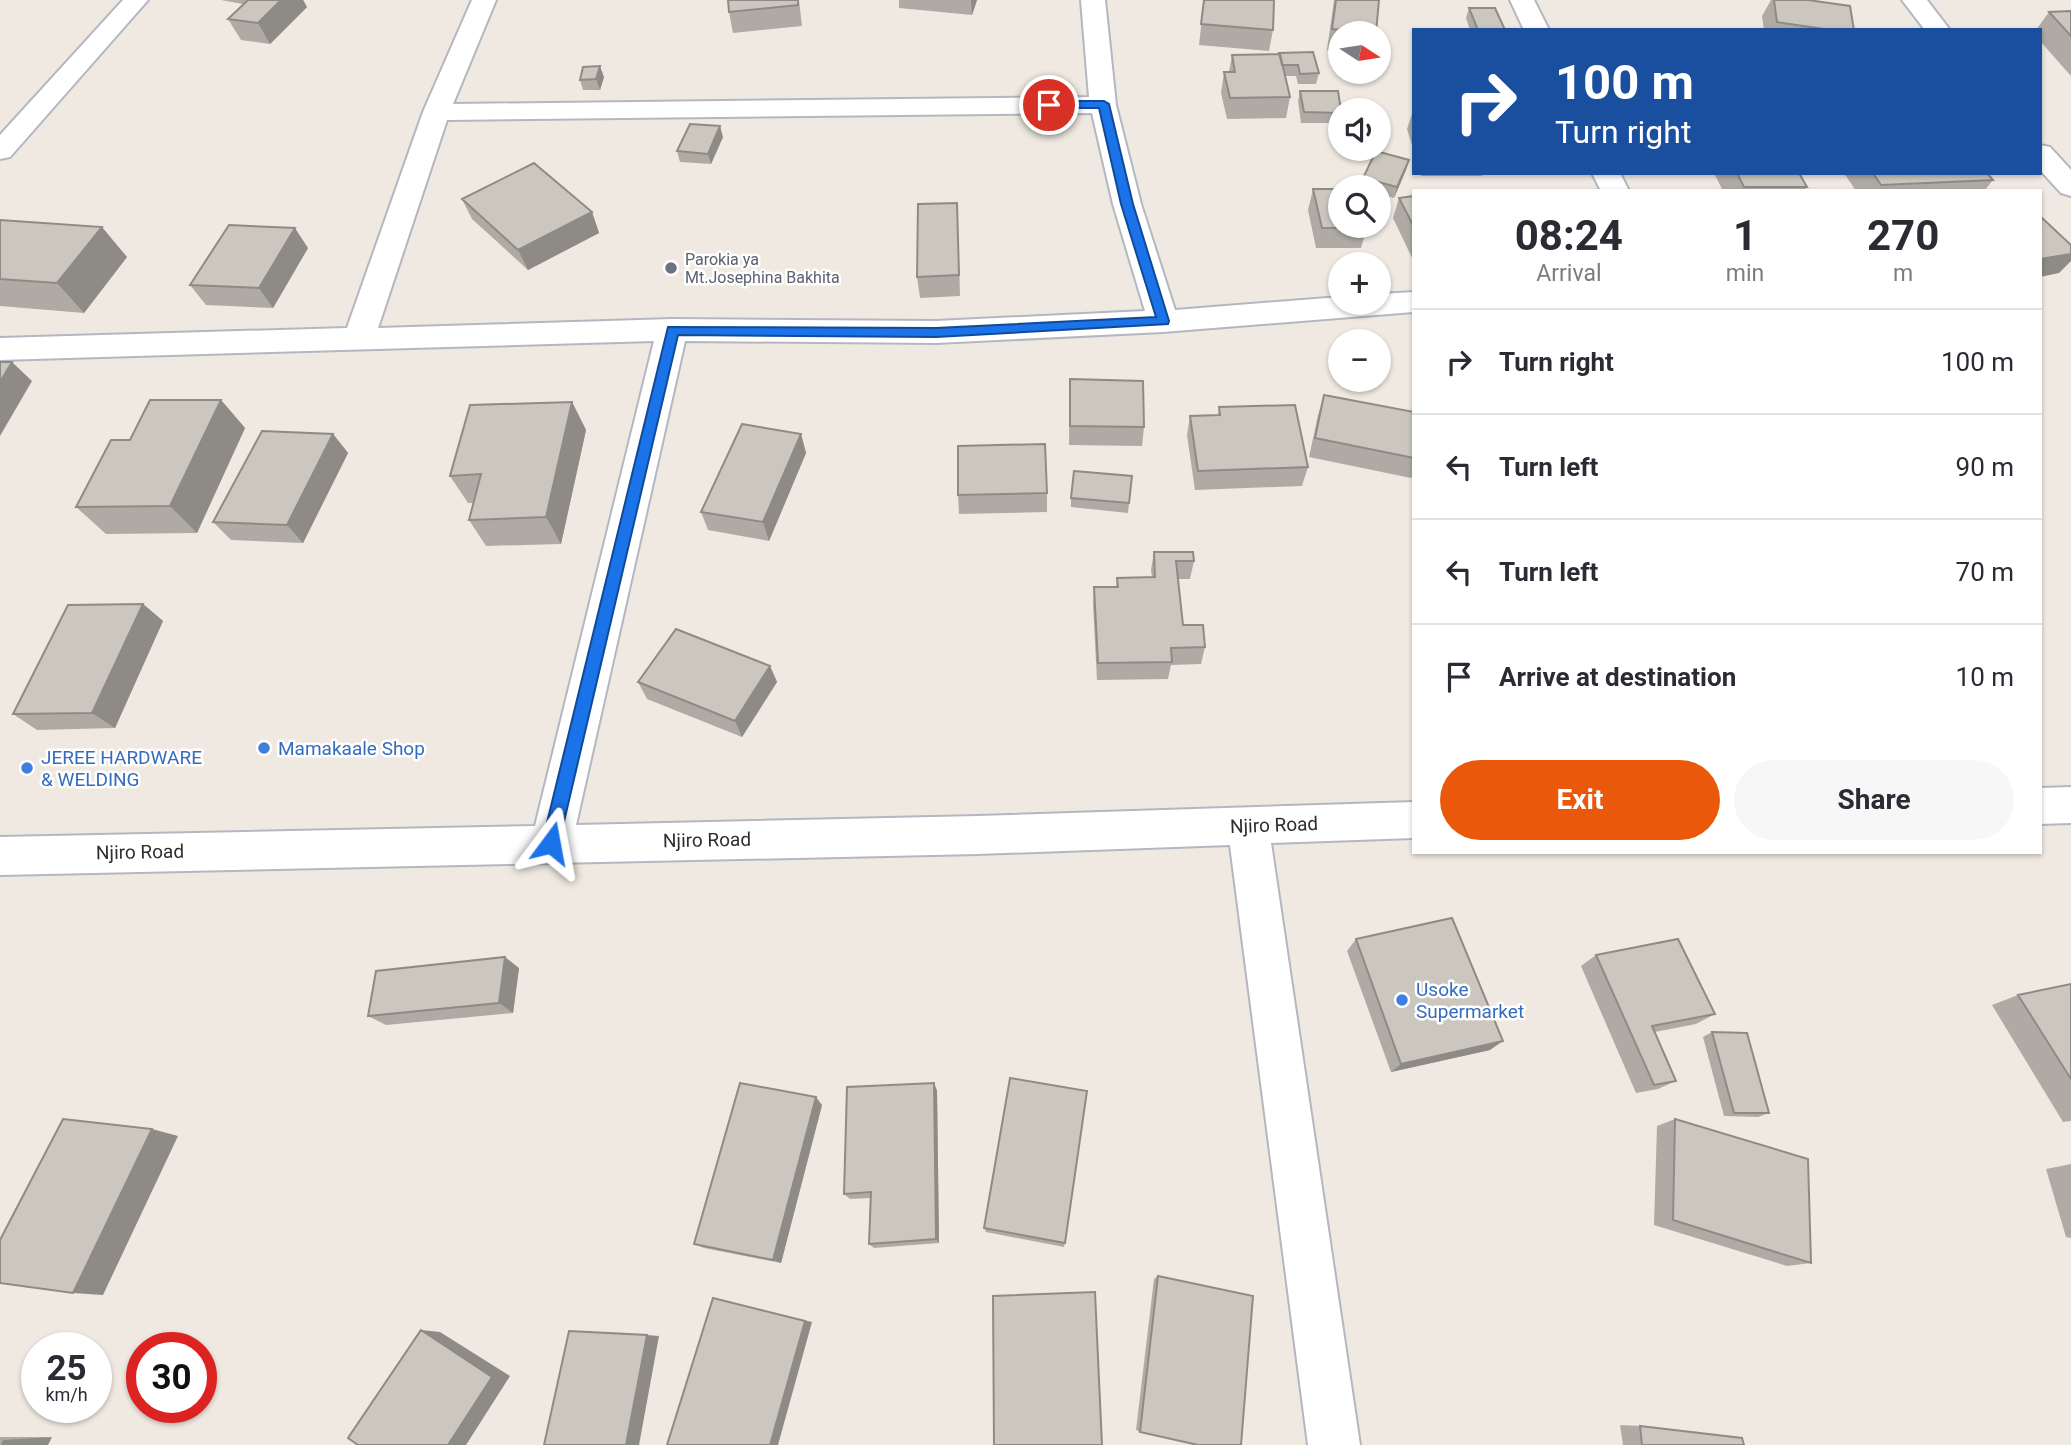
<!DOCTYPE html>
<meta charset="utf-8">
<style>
:root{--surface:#fff;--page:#f7f7f7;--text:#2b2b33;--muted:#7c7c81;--line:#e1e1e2;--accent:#ea580c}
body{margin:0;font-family:Roboto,sans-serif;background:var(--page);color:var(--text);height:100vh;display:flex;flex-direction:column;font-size:26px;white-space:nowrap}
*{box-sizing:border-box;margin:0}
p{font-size:23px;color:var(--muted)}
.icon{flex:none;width:38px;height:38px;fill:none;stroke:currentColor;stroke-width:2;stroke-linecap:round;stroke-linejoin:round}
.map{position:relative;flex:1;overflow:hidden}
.panel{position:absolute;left:1412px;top:189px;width:630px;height:665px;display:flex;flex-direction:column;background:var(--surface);border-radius:0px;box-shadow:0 2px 5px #0004}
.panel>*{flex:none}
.banner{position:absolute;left:1412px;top:28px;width:630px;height:147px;border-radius:0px;box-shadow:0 2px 5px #0004;background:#1a4fa0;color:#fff;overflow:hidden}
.needle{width:46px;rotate:102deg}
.tools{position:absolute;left:1328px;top:21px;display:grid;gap:14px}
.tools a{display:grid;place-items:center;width:63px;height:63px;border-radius:50%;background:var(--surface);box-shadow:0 2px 5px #0004;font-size:35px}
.speed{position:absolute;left:21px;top:1332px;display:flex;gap:14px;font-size:35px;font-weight:700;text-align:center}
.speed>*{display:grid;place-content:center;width:91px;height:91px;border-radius:50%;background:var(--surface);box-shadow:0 2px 5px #0004;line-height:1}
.speed small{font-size:18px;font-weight:400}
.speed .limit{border:10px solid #d22;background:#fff;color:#111}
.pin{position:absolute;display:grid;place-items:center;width:60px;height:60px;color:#fff;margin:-30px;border:4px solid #fff;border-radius:50%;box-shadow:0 2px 7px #0007}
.me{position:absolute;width:77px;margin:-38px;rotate:13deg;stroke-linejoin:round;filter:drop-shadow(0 0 5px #0008)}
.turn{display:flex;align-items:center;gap:24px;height:147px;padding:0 28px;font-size:32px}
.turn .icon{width:91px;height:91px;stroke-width:2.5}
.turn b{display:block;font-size:49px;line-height:60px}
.eta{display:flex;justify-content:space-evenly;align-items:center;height:119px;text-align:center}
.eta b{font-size:42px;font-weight:700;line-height:49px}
.action{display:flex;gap:14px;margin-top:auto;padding:14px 28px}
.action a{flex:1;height:80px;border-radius:42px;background:var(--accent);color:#fff;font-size:28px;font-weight:700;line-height:80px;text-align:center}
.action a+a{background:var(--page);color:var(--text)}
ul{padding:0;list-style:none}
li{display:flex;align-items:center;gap:21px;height:105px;padding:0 28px;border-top:2px solid var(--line)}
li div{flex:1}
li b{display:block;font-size:26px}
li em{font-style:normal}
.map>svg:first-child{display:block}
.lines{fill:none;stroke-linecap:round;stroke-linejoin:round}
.minor-casing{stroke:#b4b7c1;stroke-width:4}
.minor{fill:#fff;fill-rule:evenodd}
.wall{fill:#afaba4}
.shaded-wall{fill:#8e8b86}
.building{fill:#cbc7bf;stroke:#8e8b86;stroke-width:2}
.route{fill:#1a73e8;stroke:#114b97;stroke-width:2}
.worship-dot{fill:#6b7280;stroke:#fff;stroke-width:2.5}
.shop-dot{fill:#3f7fe0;stroke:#fff;stroke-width:2.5}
.labels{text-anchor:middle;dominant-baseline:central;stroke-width:5;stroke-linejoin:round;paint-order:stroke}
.far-worship-label{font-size:16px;fill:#5b616d;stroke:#fff;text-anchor:start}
.shop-label{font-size:19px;fill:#366cbe;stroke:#fff;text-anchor:start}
.street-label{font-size:19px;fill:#2e2e2e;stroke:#fff}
</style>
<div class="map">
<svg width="2071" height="1445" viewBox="0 0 2071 1445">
<rect width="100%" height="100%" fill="#efe9e1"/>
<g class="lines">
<defs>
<path id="minor" d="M123,0h25l-138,157 -10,2v-24z
M472,0h24l-43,104 636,-7 -8,-97h24l11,105 25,99 34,106 165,-13v6h39v-9l35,-2v20l-251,20 -227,11 -251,-2 -109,484 402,-9 436,-14v36l-143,5 89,602h-52l-78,-600 -252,9 -978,21v-38l535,-11 119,-485 -654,19v-22l347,-10 76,-216zM1092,113l21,91 32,107 -209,10 -264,-2 -294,9 69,-208z
M1510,0h24l15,30h-25z
M1902,0h25l23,30h-25z
M2040,145l10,2 21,23v26l-10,-3 -21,-23z
M1592,173h28l9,18h-28z
M2071,787v36l-31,1v-36z"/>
</defs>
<use href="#minor" class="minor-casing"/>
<use href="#minor" class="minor"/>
</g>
<path class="wall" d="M221,0h82l4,7 -37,37 -29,-4 -13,-21 15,-15z
M799,0l3,26 -69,7 -4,-21z
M899,0h78l-5,15 -73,-7z
M1204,0l69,30 -4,21 -70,-6z
M1334,0h45l-3,33h-36v19l-13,-2z
M1771,0h37l46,30h-90l-2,-14z
M1469,8l36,22h-35l-4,-12z
M2071,11v65l-31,-35v-11h-4l13,-18z
M1278,54l41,19 -3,11h-18l-2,-8h-11l5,21 -4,21 -59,1 -6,-26 3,-21h5l3,-17z
M604,77l-4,13h-17l-3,-10z
M1300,91l40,19 -1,13h-38l-3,-22z
M1414,108v44l-7,-23z
M723,137l-12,27 -31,-2 -3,-11z
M1409,160l-3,10 -12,28 -15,-4v-7h-19l3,-9z
M1420,173h63l-1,3h-61z
M1714,173h85l8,14 -3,4h-81z
M1844,173h143l6,7 -9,11h-128z
M1313,189l54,38 -6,21h-45l-8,-38z
M1414,196v66l-21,-44 6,-20z
M462,199l130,13 7,21 -71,37 -56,-51z
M0,220l127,37 -43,56 -84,-7z
M958,224l2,72 -40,2 -3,-21z
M308,248l-35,60 -67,-3 -16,-20z
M1070,379l74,48 -2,19 -73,-1z
M1324,395l90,17v60l-3,6 -102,-21 9,-42z
M221,400l24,28 -48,105 -91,1 -30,-27 54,-67z
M572,402l14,28 -25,114 -75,2 -17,-26 4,-17h-5l-18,-27z
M1219,407l89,60 -6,19 -107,4 -8,-55 3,-19 28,-1z
M333,434l15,19 -45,90 -72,-3 -18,-18z
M801,434l5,19 -37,88 -61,-11 -7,-18z
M1132,476l-4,37 -57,-6v-9z
M1047,493v19l-88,2 -1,-19z
M1154,552l40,9 -4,18h-12l5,46 22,22 -4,17 -30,1 -3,14 -71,1 -4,-75 1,-18h22l1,-9 35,-1 -1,-7z
M143,604l20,17 -48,107 -78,2 -24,-16z
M770,666l7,16 -35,55 -95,-38 -9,-17z
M1356,939l134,111 -99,22 -44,-121z
M1596,955l119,59 -19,10 -41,8 21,49 -18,8 -22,4 -55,-127z
M519,968l-6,45 -127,12 -18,-9z
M2071,984v137l-8,1 -71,-117 26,-10z
M1712,1032l57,81 -11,4 -34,-1 -21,-79z
M934,1083l3,8 2,152 -65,5 -5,-4 1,-46 -20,1 -6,-5z
M822,1105l-41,158 -77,-15 -10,-4z
M1675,1119l136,144 -24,3 -133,-41 3,-99z
M2071,1164v74l-5,-1 -20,-68z
M984,1228l81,15 -1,4 -78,-15z
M1158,1276l-18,156 -4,-2 18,-151z
M1620,1425l20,1 104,19h-121z
M0,1437h52l-52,8z"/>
<path class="shaded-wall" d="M281,0h22l4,7 -37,37 -12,-21z
M971,0h6l-5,15z
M600,66l4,11 -4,13 -4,-11z
M720,126l3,11 -12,27 -3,-10z
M1409,160l-3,10 -12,28 3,-11z
M592,212l7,21 -71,37 -10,-20z
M102,227l25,30 -43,56 -27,-30z
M295,228l13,20 -35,60 -14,-20z
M2071,254v7l-12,12 -19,4v-18z
M12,362l20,19 -32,55v-54z
M221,400l24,28 -48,105 -27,-27z
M572,402l14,28 -25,114 -15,-27z
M333,434l15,19 -45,90 -16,-18z
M801,434l5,19 -37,88 -6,-19z
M143,604l20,17 -48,107 -23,-15z
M770,666l7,16 -35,55 -7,-16z
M505,957l14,11 -6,45 -14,-10z
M1503,1041l-13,9 -99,22 10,-8z
M934,1083l3,8 2,152 -3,-4z
M816,1097l6,8 -41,158 -8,-3z
M152,1129l26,7 -75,159 -30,-2z
M713,1298l99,24 -34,123h-8z
M421,1330l19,2 70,44 -44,69h-18z
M647,1335l12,1 -20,109h-13z
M52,1437l-4,8h-47l2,-5z"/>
<path class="building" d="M248,0h33l-23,23 -30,-4z
M728,0h70v5l-69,7z
M1204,0h70l-1,30 -72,-6z
M1336,0h43l-3,33 -44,-4z
M1774,0h34l42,6 4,24h-23l-54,-8z
M1469,8h26l10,22h-27z
M2071,11v25l-22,-24z
M1313,52l6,21 -19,1 -2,-9h-16l-3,-12z
M1280,54l10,43 -60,1 -6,-26h11l-3,-17z
M600,66l-4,13 -16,1 3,-13z
M1300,91h38l3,19 -1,3 -36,-1z
M690,124l30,2 -12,28 -31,-3z
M1376,151l33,9 -12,27 -34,-9z
M534,163l58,49 -74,38 -56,-51z
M1737,173h62l8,14h-63z
M1873,173h114l6,7 -112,5z
M1313,189h27v37h27v1l-45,1z
M1414,196v31l-15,-29z
M957,203l2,72 -42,2 1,-73z
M2040,216l31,29v9l-31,5z
M0,220l102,7 -45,56 -57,-4z
M229,225l66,3 -36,60 -69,-3z
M0,362h12l-12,20z
M1070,379l73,2 1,46 -74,-1z
M1324,395l90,17v46l-99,-20z
M150,400h71l-51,106 -94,1 35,-67h19z
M572,402l-26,115 -77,3 12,-46 -31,2 20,-71z
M1295,405l13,62 -110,4 -8,-55 30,-1 -1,-8z
M742,424l59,10 -38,88 -62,-10z
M262,431l71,3 -46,91 -74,-3z
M1045,444l2,49 -89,2v-49z
M1074,471l58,5 -3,27 -58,-5z
M1154,552h39l1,9h-18l7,64h20l2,22 -34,1 1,14 -74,1 -4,-76h24l-1,-9 38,-1z
M143,604l-51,109 -79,1 55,-109z
M676,629l94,37 -35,55 -97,-39z
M1452,918l51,123 -102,23 -45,-125z
M1678,939l37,75 -63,12 24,55 -22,4 -58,-130z
M505,957l-6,46 -131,13 8,-45z
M2071,984v95l-53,-84z
M1712,1032l35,1 22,80h-35z
M1010,1078l77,13 -22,152 -81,-15z
M740,1083l76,14 -43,163 -79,-16z
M934,1083l2,156 -67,5 2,-52 -27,2 3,-107z
M63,1119l89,10 -79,164 -73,-10v-43z
M1675,1119l133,40 3,104 -138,-43z
M1158,1276l95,20 -12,149h-43l-58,-13z
M1095,1292l7,153h-108l-1,-149z
M713,1298l92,23 -35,124h-103z
M421,1330l71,47 -44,68h-90l-10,-7z
M569,1331l78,4 -21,110h-82z
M1640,1426l102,12 2,7h-102z"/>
<path class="route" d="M1104,101l5,3 24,100 36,117 -1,3 -232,13 -258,-2 -119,508 -2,5 -6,2 -6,-2 -3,-5 126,-516 268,1 220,-11 -35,-113 -22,-96h-50l-5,-3 5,-4z"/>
<circle class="worship-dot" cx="671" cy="268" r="7"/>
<g class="shop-dot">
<circle cx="264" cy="748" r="7"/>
<circle cx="27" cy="768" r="7"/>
<circle cx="1402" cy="1000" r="7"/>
</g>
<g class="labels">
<g class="far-worship-label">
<text x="685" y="259">Parokia ya<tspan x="685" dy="18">Mt.Josephina Bakhita</tspan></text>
</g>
<g class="shop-label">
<text x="278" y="748">Mamakaale Shop</text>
<text x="41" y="757">JEREE HARDWARE<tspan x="41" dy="22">&amp; WELDING</tspan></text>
<text x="1416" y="989">Usoke<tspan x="1416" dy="22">Supermarket</tspan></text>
</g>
<g class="street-label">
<text transform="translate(1274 825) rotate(-2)">Njiro Road</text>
<text transform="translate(707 840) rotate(-1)">Njiro Road</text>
<text transform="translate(140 852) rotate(-1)">Njiro Road</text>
</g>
</g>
</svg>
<div class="tools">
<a><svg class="needle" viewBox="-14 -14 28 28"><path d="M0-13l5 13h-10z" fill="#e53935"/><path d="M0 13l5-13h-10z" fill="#7c7c81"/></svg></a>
<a><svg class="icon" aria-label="sound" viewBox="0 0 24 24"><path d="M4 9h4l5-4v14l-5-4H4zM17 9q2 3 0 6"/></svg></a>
<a><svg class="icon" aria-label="search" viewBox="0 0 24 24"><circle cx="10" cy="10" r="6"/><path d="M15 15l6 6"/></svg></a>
<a>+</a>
<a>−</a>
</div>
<div class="speed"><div>25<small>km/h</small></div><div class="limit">30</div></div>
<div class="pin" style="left:1049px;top:105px;background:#d93025"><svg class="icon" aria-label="arrive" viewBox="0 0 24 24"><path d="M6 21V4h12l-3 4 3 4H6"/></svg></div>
<svg class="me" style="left:551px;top:843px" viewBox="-20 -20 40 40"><path d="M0-17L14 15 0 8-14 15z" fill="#1a73e8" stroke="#fff" stroke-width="4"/></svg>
<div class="banner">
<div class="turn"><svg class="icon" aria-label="right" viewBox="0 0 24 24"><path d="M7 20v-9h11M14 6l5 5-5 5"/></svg><div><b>100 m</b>Turn right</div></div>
</div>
<section class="panel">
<div class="eta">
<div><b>08:24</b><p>Arrival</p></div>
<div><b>1</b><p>min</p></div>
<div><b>270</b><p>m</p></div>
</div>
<ul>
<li><svg class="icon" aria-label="right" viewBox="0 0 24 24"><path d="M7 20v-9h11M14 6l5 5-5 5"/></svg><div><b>Turn right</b></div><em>100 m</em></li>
<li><svg class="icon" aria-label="left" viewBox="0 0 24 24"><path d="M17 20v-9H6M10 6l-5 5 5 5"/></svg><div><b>Turn left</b></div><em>90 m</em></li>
<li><svg class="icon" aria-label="left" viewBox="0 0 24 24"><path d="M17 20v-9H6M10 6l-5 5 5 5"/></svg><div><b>Turn left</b></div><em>70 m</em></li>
<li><svg class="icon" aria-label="arrive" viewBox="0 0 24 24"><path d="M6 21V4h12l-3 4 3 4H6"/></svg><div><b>Arrive at destination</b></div><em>10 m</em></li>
</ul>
<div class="action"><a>Exit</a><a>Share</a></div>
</section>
</div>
